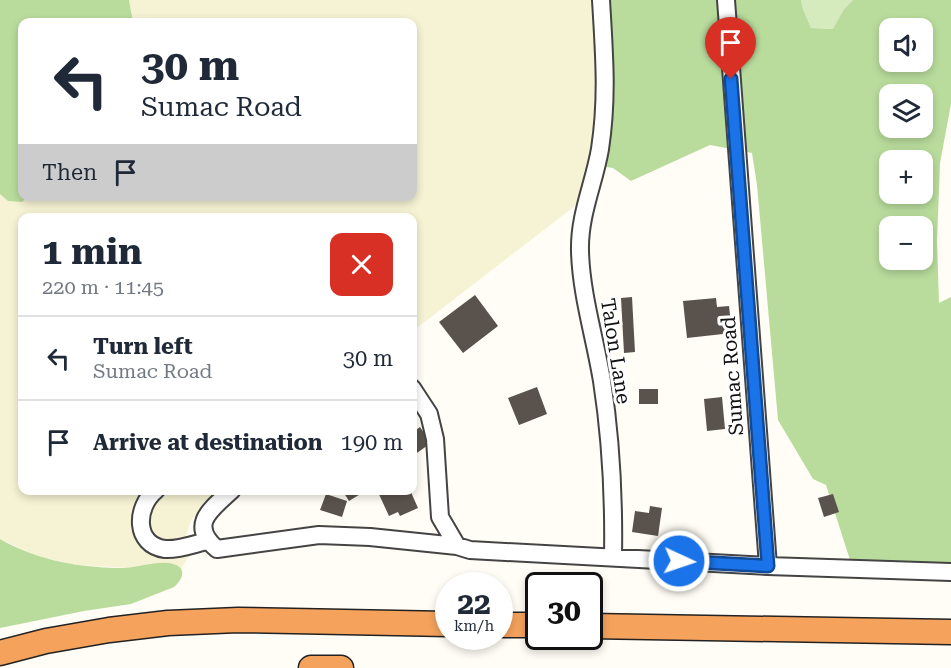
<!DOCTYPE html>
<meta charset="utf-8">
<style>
:root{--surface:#fff;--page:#f6f6f7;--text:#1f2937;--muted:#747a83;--line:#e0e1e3}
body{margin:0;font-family:"Roboto Serif",serif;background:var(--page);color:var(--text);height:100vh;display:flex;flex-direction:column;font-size:22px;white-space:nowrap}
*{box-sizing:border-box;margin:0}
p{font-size:20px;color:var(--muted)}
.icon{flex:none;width:33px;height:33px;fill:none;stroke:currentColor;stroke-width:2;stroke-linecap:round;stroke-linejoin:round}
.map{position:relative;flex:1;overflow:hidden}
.sheet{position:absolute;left:18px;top:213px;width:399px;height:282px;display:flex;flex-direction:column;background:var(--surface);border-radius:12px;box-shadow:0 3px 9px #0003}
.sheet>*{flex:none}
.top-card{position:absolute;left:18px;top:18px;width:399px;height:183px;border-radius:12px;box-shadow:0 3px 9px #0003;background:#fff;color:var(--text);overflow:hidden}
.tools{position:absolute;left:879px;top:18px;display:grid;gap:12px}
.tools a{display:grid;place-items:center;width:54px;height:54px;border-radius:12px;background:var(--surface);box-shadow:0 3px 9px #0003;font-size:30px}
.speed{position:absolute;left:435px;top:572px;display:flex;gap:12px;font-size:30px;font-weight:700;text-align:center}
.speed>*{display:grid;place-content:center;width:78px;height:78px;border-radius:50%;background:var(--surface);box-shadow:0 3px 9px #0003;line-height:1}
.speed small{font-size:15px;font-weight:400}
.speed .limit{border:3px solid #111;border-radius:9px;background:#fff;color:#111}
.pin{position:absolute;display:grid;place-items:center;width:51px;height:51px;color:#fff;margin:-62px -26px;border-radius:50% 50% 50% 0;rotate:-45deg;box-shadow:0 0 6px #0007}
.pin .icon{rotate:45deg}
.me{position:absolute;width:66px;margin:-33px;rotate:93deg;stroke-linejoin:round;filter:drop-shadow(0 0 4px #0008)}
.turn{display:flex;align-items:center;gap:21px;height:126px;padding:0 24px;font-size:27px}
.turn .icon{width:78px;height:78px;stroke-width:2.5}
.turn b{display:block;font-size:42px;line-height:51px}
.then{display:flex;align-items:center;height:57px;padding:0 24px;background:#0003;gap:12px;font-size:22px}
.round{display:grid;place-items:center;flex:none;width:63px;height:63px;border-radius:12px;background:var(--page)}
.head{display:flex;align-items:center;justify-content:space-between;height:102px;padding:0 24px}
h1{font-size:36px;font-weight:700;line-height:45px}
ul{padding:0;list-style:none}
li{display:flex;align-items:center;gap:18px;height:84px;padding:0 24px;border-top:2px solid var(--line)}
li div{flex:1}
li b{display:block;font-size:22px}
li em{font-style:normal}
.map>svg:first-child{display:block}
.farmland{fill:#f6f3d4}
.green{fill:#d5ebbd}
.forest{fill:#b9dc9c;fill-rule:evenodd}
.building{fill:#5a524d}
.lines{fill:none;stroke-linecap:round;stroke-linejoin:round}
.minor-casing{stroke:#444;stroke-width:20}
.highway-casing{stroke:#222;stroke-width:27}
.minor{stroke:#fff;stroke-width:16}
.highway{stroke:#f5a25d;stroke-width:24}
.route-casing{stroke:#114b97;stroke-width:15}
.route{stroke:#1a73e8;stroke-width:10}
.labels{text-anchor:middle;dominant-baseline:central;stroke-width:6;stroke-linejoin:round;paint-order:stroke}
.street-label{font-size:20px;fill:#111;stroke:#fff}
</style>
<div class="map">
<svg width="951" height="668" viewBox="0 0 951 668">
<rect width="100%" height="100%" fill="#fffdf5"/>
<path class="farmland" d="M129,0h468v137l-17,65 -167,129 -1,-113h-390v272l198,1 -29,29 -5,16 6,15 -11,18 -5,-4 -10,-2 -39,5 -50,-3 -39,-8 -38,-18v-345l8,7 27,-2 4,-3h373v-174h-279z"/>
<path class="green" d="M801,0h52l-9,9 -10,20 -23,-1 -8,-19z"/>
<path class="forest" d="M0,0h129l4,22h-111v174l17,1 -4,2 -8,-1 -5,4 -14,-1 -8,-7z
M605,0h196l2,9 8,19 22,1 11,-20 9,-9h98v104l-11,59 -3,78 2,62 12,-6v267l-101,-4 -24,-75 -13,-6 -35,-59 -21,-235 -5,-32 -42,-8 -79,36 -18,-13 -14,-2zM890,28h32v34h-32zM890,94h32v34h-32zM890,160h32v34h-32zM890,226h32v34h-32z
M0,539c38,22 81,29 125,29 16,-1 37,-9 51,-3 12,5 4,17 -2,22l-43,17 -47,7 -84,17z"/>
<path class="building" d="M475,295l23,31 -35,27 -24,-31z
M632,297l3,55 -11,1 -3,-55z
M716,298l1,9 12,-1 3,27 -45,5 -4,-37z
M537,387l10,27 -28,11 -11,-27z
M639,389h19v15h-19z
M722,397l3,32 -18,2 -3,-32z
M420,427l11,16 -17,12 -2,-22z
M342,490h25l-18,11z
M377,490h33l8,18 -18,8 -2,-4 -9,4z
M326,494l21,7 -5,16 -22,-7z
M833,494l6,18 -15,5 -6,-19z
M650,506l12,2 -4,28 -26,-4 3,-21 14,2z"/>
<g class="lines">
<defs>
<path id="minor" d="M601,0c3,52 7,97 -1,149 -6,35 -21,66 -20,102 1,43 15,87 22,130 9,58 12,117 11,176
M726,0l42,566
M412,388l17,26 6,25 5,78 17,29
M156,490c-21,17 -22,55 9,59 14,1 29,-5 42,-8
M232,490c-19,18 -45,34 -15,59l102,-14 51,2 87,9 13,4 298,16 183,6"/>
<path id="highway" d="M500,625h38
M590,626l361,6
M0,653l46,-12 63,-11 59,-7 70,-3 210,4
M311,668h30"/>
</defs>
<use href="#minor" class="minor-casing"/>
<use href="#highway" class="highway-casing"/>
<use href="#minor" class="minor"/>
<use href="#highway" class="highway"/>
</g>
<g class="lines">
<defs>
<path id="route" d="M679,561l89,5 -37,-487"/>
</defs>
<use href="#route" class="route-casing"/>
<use href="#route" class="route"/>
</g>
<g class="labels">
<g class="street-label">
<text transform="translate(616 351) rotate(81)">Talon Lane</text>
<text transform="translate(732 376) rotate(-94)">Sumac Road</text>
</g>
</g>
</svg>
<div class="tools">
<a><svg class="icon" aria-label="sound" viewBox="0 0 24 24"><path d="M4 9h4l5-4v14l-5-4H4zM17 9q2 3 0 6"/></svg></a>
<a><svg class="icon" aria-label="layers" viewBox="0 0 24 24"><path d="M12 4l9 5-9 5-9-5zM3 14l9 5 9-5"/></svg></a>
<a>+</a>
<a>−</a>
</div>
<div class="speed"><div>22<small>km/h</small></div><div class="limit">30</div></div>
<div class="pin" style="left:731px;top:79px;background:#d93025"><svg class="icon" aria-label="arrive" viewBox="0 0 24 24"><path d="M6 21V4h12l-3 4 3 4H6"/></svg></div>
<svg class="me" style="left:679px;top:561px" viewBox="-20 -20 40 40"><circle r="17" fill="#1a73e8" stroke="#fff" stroke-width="3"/><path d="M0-11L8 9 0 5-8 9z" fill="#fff"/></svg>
<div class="top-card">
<div class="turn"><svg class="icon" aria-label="left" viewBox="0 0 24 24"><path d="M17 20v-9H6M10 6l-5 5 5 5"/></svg><div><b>30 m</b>Sumac Road</div></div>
<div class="then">Then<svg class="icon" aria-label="arrive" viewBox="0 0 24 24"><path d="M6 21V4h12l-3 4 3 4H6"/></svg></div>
</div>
<section class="sheet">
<div class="head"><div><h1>1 min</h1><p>220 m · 11:45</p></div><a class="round" style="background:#d93025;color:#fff"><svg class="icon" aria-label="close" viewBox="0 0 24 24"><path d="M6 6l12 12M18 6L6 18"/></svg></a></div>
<ul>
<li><svg class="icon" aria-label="left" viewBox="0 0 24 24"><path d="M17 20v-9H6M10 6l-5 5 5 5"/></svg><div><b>Turn left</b><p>Sumac Road</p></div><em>30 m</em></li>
<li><svg class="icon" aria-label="arrive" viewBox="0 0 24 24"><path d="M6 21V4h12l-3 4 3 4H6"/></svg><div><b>Arrive at destination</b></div><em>190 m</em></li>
</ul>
</section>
</div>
